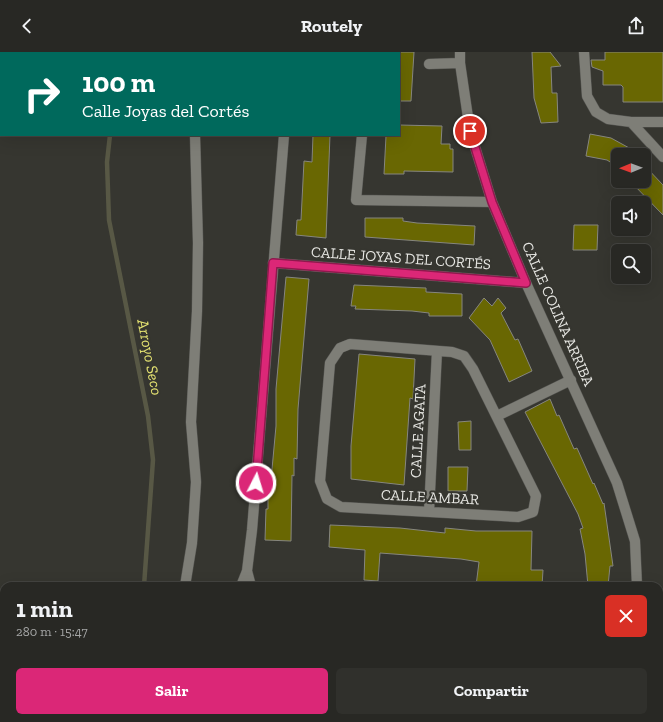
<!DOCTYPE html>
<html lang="es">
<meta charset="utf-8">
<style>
:root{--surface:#282824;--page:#30302c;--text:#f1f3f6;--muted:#a5a6a6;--line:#444441;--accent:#db2777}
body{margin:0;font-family:"Zilla Slab",serif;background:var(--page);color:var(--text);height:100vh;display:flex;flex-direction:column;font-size:15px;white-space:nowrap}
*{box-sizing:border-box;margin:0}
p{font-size:13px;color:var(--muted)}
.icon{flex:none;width:22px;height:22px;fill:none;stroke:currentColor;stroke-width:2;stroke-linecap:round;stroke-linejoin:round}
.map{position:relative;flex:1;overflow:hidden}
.details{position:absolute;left:0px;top:530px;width:663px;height:140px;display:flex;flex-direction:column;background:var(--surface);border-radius:12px 12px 0 0;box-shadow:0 4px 16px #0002,0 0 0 1px var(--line)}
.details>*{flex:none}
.hud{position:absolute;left:0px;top:0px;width:400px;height:84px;box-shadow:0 4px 16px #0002,0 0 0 1px var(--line);background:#00695c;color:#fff;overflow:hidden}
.needle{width:26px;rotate:269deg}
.controls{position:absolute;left:611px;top:96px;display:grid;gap:8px}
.controls a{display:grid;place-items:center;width:40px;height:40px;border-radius:6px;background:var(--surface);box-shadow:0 4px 16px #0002,0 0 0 1px var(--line);font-size:20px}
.pin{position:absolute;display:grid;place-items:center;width:34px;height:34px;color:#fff;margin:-17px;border:2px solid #fff;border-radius:50%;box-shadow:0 1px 4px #0007}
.me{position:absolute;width:44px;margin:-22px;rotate:5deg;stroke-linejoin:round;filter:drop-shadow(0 0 3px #0008)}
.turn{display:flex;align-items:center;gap:14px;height:84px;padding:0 16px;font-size:18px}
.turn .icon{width:52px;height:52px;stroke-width:2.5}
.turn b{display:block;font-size:28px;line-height:34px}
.round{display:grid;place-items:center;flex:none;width:42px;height:42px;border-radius:6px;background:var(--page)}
.overview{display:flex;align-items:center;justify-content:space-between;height:68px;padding:0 16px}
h1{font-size:24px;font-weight:700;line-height:30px}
.primary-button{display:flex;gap:8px;margin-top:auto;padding:8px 16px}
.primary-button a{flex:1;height:46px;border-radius:6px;background:var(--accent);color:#fff;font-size:16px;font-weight:700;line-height:46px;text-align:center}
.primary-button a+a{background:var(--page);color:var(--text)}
header{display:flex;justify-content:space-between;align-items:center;height:52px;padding:0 16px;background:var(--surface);font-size:18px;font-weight:700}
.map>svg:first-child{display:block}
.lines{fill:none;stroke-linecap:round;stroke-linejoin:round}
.stream{stroke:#585845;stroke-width:4.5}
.building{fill:#696702;stroke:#86867f}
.minor-casing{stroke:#555551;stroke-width:11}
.minor{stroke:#7e7e77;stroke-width:10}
.route-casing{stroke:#8e194d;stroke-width:10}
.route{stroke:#db2777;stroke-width:7}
.labels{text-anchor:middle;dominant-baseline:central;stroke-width:4;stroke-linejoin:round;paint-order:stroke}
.street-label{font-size:15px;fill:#e6e6e2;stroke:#363630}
.water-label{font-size:16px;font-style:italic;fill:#e6e472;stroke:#363630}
</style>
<header><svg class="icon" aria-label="back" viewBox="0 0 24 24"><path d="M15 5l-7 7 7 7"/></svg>Routely<svg class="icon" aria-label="share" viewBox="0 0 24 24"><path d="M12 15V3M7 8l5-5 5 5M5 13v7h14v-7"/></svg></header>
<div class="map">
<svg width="663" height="670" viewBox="0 0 663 670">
<rect width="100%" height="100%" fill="#363630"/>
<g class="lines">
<path class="stream" d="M117,1l1,-1
M110,83l-3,27 2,58 39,196 5,44 -9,126"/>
</g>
<path class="building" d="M399,0h15l-3,49h-12z
M532,0h18l11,14 -10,1 1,26h5l1,29 -17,1 -7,-25z
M605,0h58v50h-40v-15l-2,-2h-18v-14l-11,-4 -1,-7h14z
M399,73l43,1 -1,18h9v5h3v23l-49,-1v3h-20l2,-38 13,-1z
M590,82l21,4 31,17h-24v12l-11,-7 -21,-4z
M313,83h17l-4,103 -30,-3 1,-15h4l3,-59 8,1z
M644,113l19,20v30l-33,-34h14z
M365,166h38v3l14,2 58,3 -1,19 -109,-8z
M574,173h24l-1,25h-24z
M286,225l23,2 -11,130 -1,50 -3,-1v18l-2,-1 -1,66 -26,-1 1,-31h2v-18h2l6,-65v-37z
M354,233l72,3v4l36,2v22h-33v-3l-17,-2 -57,-2 1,-3h-5z
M484,246l8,8 6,-8 8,10 -5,5 14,27 3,-1 14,32 -23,11 -19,-42 -21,-22z
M359,302l56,5 -2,40 -3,-1 -6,87 -53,-6v-33z
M550,347l7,17 2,-1 15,34 3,-1 16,36 1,-1 9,21 1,-1 9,63h-3l-2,20h-20l-3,-32 -5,-25 3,-1 -5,-14 -53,-102z
M471,369v29h-12l-1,-28z
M448,415h20l-1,24h-19z
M330,473l70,3 45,5v-5l31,3h56l-1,39h12l-1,16h-66l3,-24 -18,-3 -81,-6 -2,28 -14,-1 1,-30 -36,-3z"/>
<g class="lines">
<defs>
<path id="minor" d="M194,0v1
M460,0v11l10,68 22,71 34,81 91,200 18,58 2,45
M584,0l3,44 9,16 12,7 23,3 32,35
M290,1l1,-1
M370,1v-1
M429,12l31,-1
M631,70h32
M362,83l-6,65 136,2
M273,211l253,20
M350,292l102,8 12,4 9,13 63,127 -3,16 -15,5 -177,-10 -14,-8 -7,-18 10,-118 10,-15z
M497,364l74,-36
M429,460l8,-161
M185,534l7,-43 4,-61 -5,-60 6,-111 1,-68 -3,-108
M241,534l6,-15
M251,534l-4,-15 5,-41 32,-395
M128,670l3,-4
M398,670v-4"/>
</defs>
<use href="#minor" class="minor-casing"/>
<use href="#minor" class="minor"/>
</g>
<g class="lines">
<defs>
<path id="route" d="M256,431l17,-220 253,20 -34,-81 -22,-71"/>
</defs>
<use href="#route" class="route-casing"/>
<use href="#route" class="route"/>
</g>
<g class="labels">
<g class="street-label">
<text transform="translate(401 206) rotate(4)">CALLE JOYAS DEL CORTÉS</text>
<text transform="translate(558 262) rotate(66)">CALLE COLINA ARRIBA</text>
<text transform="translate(418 379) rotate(-87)">CALLE AGATA</text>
<text transform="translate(430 445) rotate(3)">CALLE AMBAR</text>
</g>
<g class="water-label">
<text transform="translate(150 305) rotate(79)">Arroyo Seco</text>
</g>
</g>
</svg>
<div class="controls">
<a><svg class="needle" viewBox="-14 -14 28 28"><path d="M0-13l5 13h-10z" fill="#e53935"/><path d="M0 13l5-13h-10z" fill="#a5a6a6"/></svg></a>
<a><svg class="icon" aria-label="sound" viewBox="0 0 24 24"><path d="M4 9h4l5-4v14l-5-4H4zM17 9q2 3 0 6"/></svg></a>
<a><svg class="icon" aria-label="search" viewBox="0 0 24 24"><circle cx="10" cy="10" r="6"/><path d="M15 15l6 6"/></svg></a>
</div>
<div class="pin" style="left:470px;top:79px;background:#d93025"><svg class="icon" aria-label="arrive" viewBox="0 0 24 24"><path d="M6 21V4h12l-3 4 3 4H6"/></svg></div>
<svg class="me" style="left:256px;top:431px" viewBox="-20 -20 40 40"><circle r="17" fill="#db2777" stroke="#fff" stroke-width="3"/><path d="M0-11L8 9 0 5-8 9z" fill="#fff"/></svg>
<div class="hud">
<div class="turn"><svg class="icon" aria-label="right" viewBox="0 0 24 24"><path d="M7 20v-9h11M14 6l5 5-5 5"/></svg><div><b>100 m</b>Calle Joyas del Cortés</div></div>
</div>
<section class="details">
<div class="overview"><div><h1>1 min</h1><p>280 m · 15:47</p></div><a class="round" style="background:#d93025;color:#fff"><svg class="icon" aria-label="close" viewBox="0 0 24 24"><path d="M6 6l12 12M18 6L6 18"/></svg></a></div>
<div class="primary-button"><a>Salir</a><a>Compartir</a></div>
</section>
</div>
